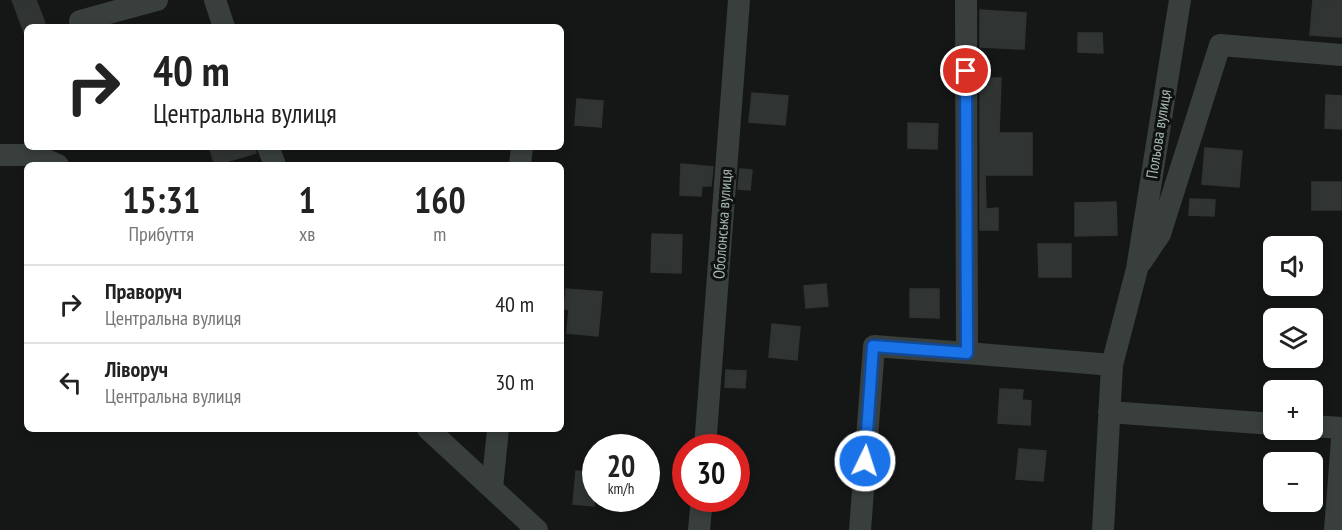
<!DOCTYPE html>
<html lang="uk">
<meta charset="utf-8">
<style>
:root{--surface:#fff;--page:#f2f2f2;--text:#222;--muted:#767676;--line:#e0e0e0}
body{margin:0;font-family:"PT Sans Narrow",sans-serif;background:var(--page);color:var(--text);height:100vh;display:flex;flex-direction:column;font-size:22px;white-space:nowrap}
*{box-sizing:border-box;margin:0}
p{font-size:20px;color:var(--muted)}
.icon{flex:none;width:33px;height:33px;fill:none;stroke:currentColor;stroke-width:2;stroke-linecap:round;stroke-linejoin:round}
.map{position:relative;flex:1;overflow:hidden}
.drawer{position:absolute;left:24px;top:162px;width:540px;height:270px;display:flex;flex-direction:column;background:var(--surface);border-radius:9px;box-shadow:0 3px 9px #0003}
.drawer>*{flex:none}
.banner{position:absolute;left:24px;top:24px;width:540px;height:126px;border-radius:9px;box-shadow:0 3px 9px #0003;background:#fff;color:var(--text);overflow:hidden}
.fabs{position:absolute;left:1263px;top:236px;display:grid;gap:12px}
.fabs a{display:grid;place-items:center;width:60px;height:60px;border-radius:9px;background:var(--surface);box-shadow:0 3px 9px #0003;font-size:30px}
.speed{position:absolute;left:582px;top:434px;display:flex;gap:12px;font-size:30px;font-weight:700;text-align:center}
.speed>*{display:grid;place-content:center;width:78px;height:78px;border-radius:50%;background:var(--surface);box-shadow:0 3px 9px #0003;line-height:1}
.speed small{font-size:15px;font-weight:400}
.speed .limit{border:9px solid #d22;background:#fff;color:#111}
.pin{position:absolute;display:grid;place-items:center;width:51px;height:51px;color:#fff;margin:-26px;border:3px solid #fff;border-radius:50%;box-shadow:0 2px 6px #0007}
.me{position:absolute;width:66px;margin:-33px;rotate:4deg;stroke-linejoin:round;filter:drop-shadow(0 0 4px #0008)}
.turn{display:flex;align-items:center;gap:21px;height:126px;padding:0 30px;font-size:27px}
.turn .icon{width:78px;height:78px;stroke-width:2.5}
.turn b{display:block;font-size:42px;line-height:51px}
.eta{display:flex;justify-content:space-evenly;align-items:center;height:102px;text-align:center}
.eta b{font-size:36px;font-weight:600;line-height:42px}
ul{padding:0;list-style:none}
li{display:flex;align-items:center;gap:18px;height:78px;padding:0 30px;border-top:2px solid var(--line)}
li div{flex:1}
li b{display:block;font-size:22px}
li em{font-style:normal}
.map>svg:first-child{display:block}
.building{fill:#303433;stroke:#2f3433;stroke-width:1.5}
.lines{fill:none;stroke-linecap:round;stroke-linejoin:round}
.minor{stroke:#383f3c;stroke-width:22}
.route-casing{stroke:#114b97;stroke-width:15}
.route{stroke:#1a73e8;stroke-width:10}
.labels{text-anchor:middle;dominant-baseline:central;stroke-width:6;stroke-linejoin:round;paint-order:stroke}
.street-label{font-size:16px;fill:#a6b9af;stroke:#101212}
</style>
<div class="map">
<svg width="1342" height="530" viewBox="0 0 1342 530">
<rect width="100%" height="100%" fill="#151717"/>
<path class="building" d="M12,0h24l9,23 -18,4 -3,5z
M1313,0h29v37l-32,-2z
M980,10l46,3 -2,36 -44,-2z
M1078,33h24l1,20 -25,-1z
M980,78h21l-2,55h33v42h-47l1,34 12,-1v22h-18z
M752,93l36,3 -3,29 -36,-3z
M1326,95l16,1v33l-17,-1z
M577,99l26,2 -2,26 -26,-2z
M908,123l30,1 -1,25 -29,-1z
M209,147h46l1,6 -41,12z
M1205,148l37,3 -3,36 -37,-3z
M681,164l32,3 -2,19h-9l-1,10 -21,-1z
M740,169l12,1 -2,20 -12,-1z
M1312,182h29v28h-29z
M1190,199l25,1 -1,16 -25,-1z
M1116,202l1,33 -42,1v-33z
M652,234l30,1 -1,38 -30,-1z
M1038,244h33v33h-32z
M826,284l2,22 -22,2 -2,-22z
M566,289l36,3 -4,44 -31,-3 2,-24h-5z
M910,289h29v29l-29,-1z
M772,324l28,3 -3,33 -28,-3z
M726,370l20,1 -1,17 -20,-1z
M1000,389l23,1 -1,10 9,1 -1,24 -32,-2z
M1019,449l27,2 -3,30 -27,-2z
M576,471l20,2 -2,33 -21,-2z"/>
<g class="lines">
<path class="minor" d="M215,0l9,27
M80,21l77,-21
M268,147l7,18
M0,155h35l23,10
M520,165l2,-18
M1141,262l19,-28 60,-189 122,10
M967,353l145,12
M1109,412l165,12
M1312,426l30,2
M428,429l109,101
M705,447l34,-447
M492,488l6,-59
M699,530l3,-32
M860,530l14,-184 93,7 -1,-353
M1103,530l9,-165 25,-96 43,-269
M1335,530l7,-90"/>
</g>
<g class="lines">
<defs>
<path id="route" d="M865,461l8,-115 94,7 -1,-282"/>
</defs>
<use href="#route" class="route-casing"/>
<use href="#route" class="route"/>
</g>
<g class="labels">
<g class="street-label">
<text transform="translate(1158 134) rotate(-81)">Польова вулиця</text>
<text transform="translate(722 224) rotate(-86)">Оболонська вулиця</text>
</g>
</g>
</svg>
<div class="fabs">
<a><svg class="icon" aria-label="sound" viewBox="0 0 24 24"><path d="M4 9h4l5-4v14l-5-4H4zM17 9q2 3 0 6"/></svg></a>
<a><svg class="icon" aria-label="layers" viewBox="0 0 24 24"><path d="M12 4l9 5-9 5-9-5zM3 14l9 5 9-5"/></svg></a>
<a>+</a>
<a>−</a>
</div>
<div class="speed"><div>20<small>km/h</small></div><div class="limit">30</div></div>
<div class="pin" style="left:966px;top:71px;background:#d93025"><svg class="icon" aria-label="arrive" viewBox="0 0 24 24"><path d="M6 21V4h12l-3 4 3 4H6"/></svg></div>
<svg class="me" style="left:865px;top:461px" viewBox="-20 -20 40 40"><circle r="17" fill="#1a73e8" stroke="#fff" stroke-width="3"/><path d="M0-11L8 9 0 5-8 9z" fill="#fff"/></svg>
<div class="banner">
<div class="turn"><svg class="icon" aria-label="right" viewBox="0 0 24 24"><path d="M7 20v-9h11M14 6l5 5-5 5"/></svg><div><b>40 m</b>Центральна вулиця</div></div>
</div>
<section class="drawer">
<div class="eta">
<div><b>15:31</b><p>Прибуття</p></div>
<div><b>1</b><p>хв</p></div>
<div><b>160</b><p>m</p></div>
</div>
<ul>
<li><svg class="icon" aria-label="right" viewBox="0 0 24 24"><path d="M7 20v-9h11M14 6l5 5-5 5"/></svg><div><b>Праворуч</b><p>Центральна вулиця</p></div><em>40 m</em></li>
<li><svg class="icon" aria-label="left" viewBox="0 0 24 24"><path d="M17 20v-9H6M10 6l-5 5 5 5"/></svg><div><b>Ліворуч</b><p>Центральна вулиця</p></div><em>30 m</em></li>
</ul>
</section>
</div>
